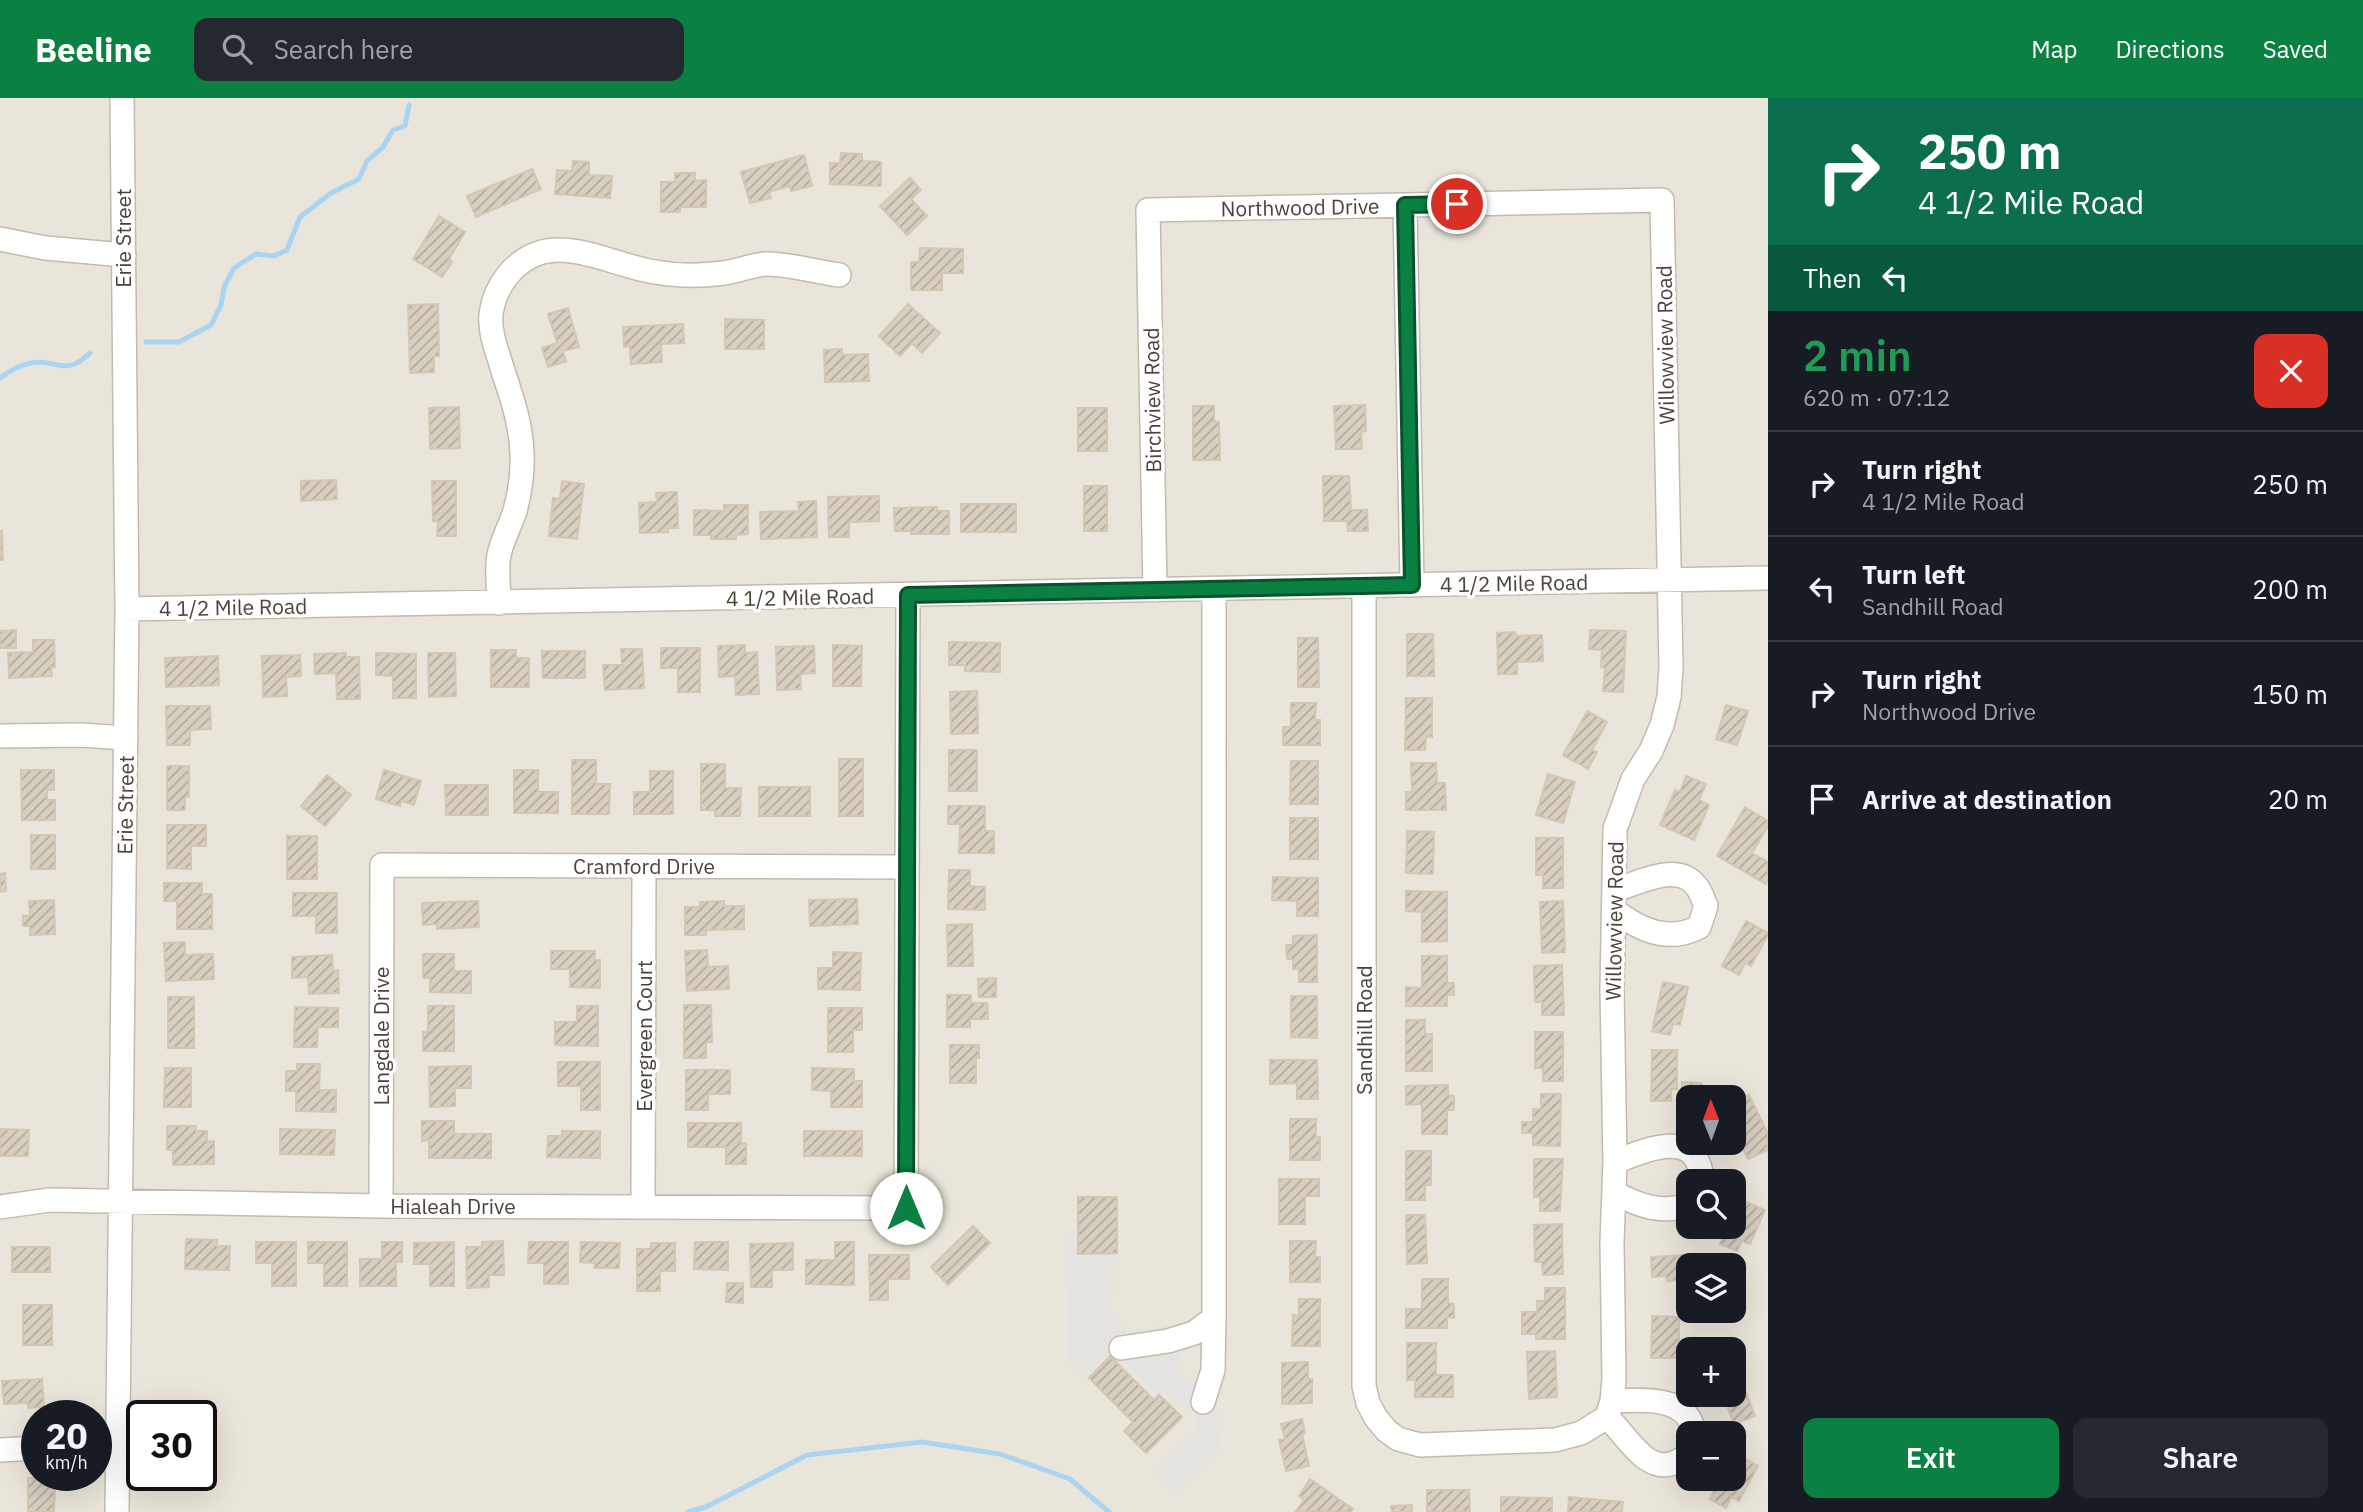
<!DOCTYPE html>
<meta charset="utf-8">
<style>
:root{--surface:#171b24;--page:#242831;--text:#f1f3f6;--muted:#9ea1a6;--line:#363941;--accent:#0b8043}
body{margin:0;font-family:"IBM Plex Sans",sans-serif;background:var(--page);color:var(--text);height:100vh;display:flex;flex-direction:column;font-size:26px;white-space:nowrap}
*{box-sizing:border-box;margin:0}
p{font-size:23px;color:var(--muted)}
.icon{flex:none;width:38px;height:38px;fill:none;stroke:currentColor;stroke-width:2;stroke-linecap:round;stroke-linejoin:round}
.map{position:relative;flex:1;overflow:hidden}
.panel{display:flex;flex-direction:column;background:var(--surface);width:595px}
.panel>*{flex:none}
.banner{background:#0b6e4f;color:#fff;overflow:hidden}
.needle{width:46px;rotate:359deg}
.controls{position:absolute;left:1676px;top:987px;display:grid;gap:14px}
.controls a{display:grid;place-items:center;width:70px;height:70px;border-radius:14px;background:var(--surface);box-shadow:0 7px 28px #0002;font-size:35px}
.speed{position:absolute;left:21px;top:1302px;display:flex;gap:14px;font-size:35px;font-weight:700;text-align:center}
.speed>*{display:grid;place-content:center;width:91px;height:91px;border-radius:50%;background:var(--surface);box-shadow:0 7px 28px #0002;line-height:1}
.speed small{font-size:18px;font-weight:400}
.speed .limit{border:4px solid #111;border-radius:10px;background:#fff;color:#111}
.pin{position:absolute;display:grid;place-items:center;width:60px;height:60px;color:#fff;margin:-30px;border:4px solid #fff;border-radius:50%;box-shadow:0 2px 7px #0007}
.me{position:absolute;width:77px;margin:-38px;rotate:0deg;stroke-linejoin:round;filter:drop-shadow(0 0 5px #0008)}
.turn{display:flex;align-items:center;gap:24px;height:147px;padding:0 35px;font-size:32px}
.turn .icon{width:91px;height:91px;stroke-width:2.5}
.turn b{display:block;font-size:49px;line-height:60px}
.then{display:flex;align-items:center;height:66px;padding:0 35px;background:#0003;gap:14px;font-size:26px}
.round{display:grid;place-items:center;flex:none;width:74px;height:74px;border-radius:14px;background:var(--page)}
.headline{display:flex;align-items:center;justify-content:space-between;height:119px;padding:0 35px}
h1{font-size:42px;font-weight:600;line-height:52px;color:#1e9e55}
.cta{display:flex;gap:14px;margin-top:auto;padding:14px 35px}
.cta a{flex:1;height:80px;border-radius:14px;background:var(--accent);color:#fff;font-size:28px;font-weight:600;line-height:80px;text-align:center}
.cta a+a{background:var(--page);color:var(--text)}
ul{padding:0;list-style:none}
li{display:flex;align-items:center;gap:21px;height:105px;padding:0 35px;border-top:2px solid var(--line)}
li div{flex:1}
li b{display:block;font-size:26px}
li em{font-style:normal}
header{display:flex;align-items:center;gap:42px;box-sizing:border-box;height:98px;padding:0 35px;background:var(--accent);color:#fff}
header strong{font-size:33px}
nav{display:flex;gap:38px;margin-inline-start:auto;font-size:24px}
.search{width:490px;height:63px;background:var(--page);display:flex;align-items:center;gap:18px;box-sizing:border-box;padding:0 24px;border-radius:14px;color:var(--muted);font-size:26px}
main{display:flex;flex:1;min-height:0}
.map>svg:first-child{display:block}
.residential{fill:#eae5da;fill-rule:evenodd}
.parking{fill:#e5e3e0}
.lines{fill:none;stroke-linecap:round;stroke-linejoin:round}
.stream{stroke:#a9d4f2;stroke-width:5}
.building{fill:url(#building-hatch);stroke:#d3c7b4;stroke-width:2}
.minor-casing{stroke:#c2bbae;stroke-width:26}
.minor{stroke:#fff;stroke-width:23}
.route-casing{stroke:#07532c;stroke-width:18}
.route{stroke:#0b8043;stroke-width:12}
.labels{text-anchor:middle;dominant-baseline:central;stroke-width:7;stroke-linejoin:round;paint-order:stroke}
.street-label{font-size:21px;fill:#4b4439;stroke:#fff}
</style>
<header>
<strong>Beeline</strong>
<div class="search"><svg class="icon" aria-label="search" viewBox="0 0 24 24"><circle cx="10" cy="10" r="6"/><path d="M15 15l6 6"/></svg>Search here</div>
<nav><a>Map</a><a>Directions</a><a>Saved</a></nav>
</header>
<main>
<div class="map">
<svg width="1768" height="1414" viewBox="0 0 1768 1414">
<defs>
<pattern id="building-hatch" width="6" height="6" patternUnits="userSpaceOnUse" patternTransform="scale(1.75)"><rect width="6" height="6" fill="#d8cfc1"/><path d="M-1 1l2-2M0 6l6-6M5 7l2-2" fill="none" stroke="#b1aa9e"/></pattern>
</defs>
<rect width="100%" height="100%" fill="#f6f3ec"/>
<path class="residential" d="M0,0h1768v1414h-1768zM1689,999h45v46h-45zM1689,1083h45v46h-45zM1689,1167h45v46h-45zM1689,1251h45v46h-45zM37,1318h59v59h-59zM142,1318h59v59h-59zM1689,1335h45v46h-45z"/>
<path class="parking" d="M1078,1134v22l38,-1 1,-4h3v9l-7,1 -1,57 15,15 70,-9 -1,19 -13,11 -6,13 6,10 34,29 2,42 -6,15 -31,29h-14l-16,-16 45,-44 1,-7 -6,-10 -22,-21 -8,1 -4,3 -47,-47 -11,10 4,4 -15,15 -21,-18 -3,-127z"/>
<g class="lines">
<path class="stream" d="M146,244h33l32,-17 10,-20 3,-18 10,-19 22,-14 18,2 13,-6 13,-33 31,-24 28,-14 8,-18 16,-14 10,-17 12,-4 4,-21
M0,280c10,-7 19,-13 31,-15 26,-5 33,15 59,-10
M688,1414l18,-5 101,-52 115,-13 78,12 70,25 39,33"/>
</g>
<path class="building" d="M841,55l21,1v7l19,1v24l-51,-2v-21h10z
M804,57l8,31 -21,5 -1,-5 -21,6 2,6 -21,5 -9,-31z
M573,63l16,1v13l23,1 -2,22 -55,-4 2,-24 15,1z
M532,71l9,20 -65,28 -9,-21z
M675,75h20v8l11,-1v27h-26v5h-19v-30h14z
M910,80l11,12 -10,9 16,17 -20,19 -27,-29z
M439,118l26,16 -16,27 3,3 -10,15 -29,-18z
M920,150l43,1v24h-21v17h-31v-28h8z
M438,206l1,52h-5v16l-24,1 -2,-68z
M908,206l32,29 -18,20 -10,-10 -12,13 -21,-20z
M568,210l11,39 -16,4 3,10 -18,6 -6,-19 15,-5 -9,-29z
M725,221l39,1v29h-39z
M683,226l1,19 -23,1 1,18 -31,2 -1,-18 -6,1 -1,-20z
M842,251v6l26,-1 1,27 -44,1 -1,-32z
M1365,307l1,26 -5,1 1,17h-26l-2,-43z
M1193,308h21v15l5,1 1,38h-27z
M459,309l1,41 -30,1 -1,-41z
M1078,310h29v43h-29z
M1323,378h26l2,34h16l1,21h-20l-1,-10h-23z
M336,382l1,19 -36,2v-20z
M432,383h24v55h-19l1,-15h-5z
M562,383l22,3 -7,55 -28,-3 4,-38 7,1z
M1084,388h23v45h-23z
M677,394l1,36h-10v4l-28,1 -1,-30 18,-1 -1,-9z
M879,398v25l-30,1v15h-20l-1,-40z
M816,403l1,36 -56,2 -1,-27 39,-1 -1,-9z
M961,406h55v28h-55z
M724,407h24v29l-12,1v4h-25v-4h-17v-25l30,1z
M937,409v4h12v23h-38v-3h-16l-1,-23z
M0,433h2l1,29h-3z
M16,532v18h-16v-17z
M1590,532l36,1 -3,61 -20,-1 2,-23 -4,-1 1,-17 -13,-1z
M1515,534l1,4 26,-1 1,26 -26,1v12h-19l-1,-41z
M1407,536h26l1,42h-27z
M1298,540h20l1,49h-21z
M33,542h21l1,27h-4l1,9 -43,2 -1,-25 25,-1z
M949,544l51,1v29l-35,-1v-6h-16z
M745,547v8l12,-1 2,42 -23,1 -1,-19 -16,1 -1,-31z
M833,547l29,1 -1,40h-28z
M814,548l1,27 -15,1 1,15 -24,1 -1,-43z
M661,550h39v44h-22v-24h-17z
M621,551h21l2,39 -39,2 -2,-25h19z
M491,552h25v8h13v29h-38z
M542,553h43v27h-42z
M346,555v4h13l1,42h-23l-1,-26 -21,1 -1,-20z
M376,555l40,1v44h-23v-22l-17,-1z
M428,555h27l1,43 -27,1z
M300,557l1,21 -15,1 1,19 -24,1 -1,-41z
M218,558l1,29 -53,2 -1,-29z
M977,593l1,42 -27,1 -1,-42z
M1406,600h26v39h-6l-1,13h-20z
M1291,605h25l-1,17h5v25h-37v-18h8z
M1726,607l22,6 -11,34 -21,-6z
M166,608h44l1,23 -21,1v15h-23z
M1587,613l20,11 -15,28 5,2 -9,17 -25,-14z
M949,652h28v41h-28z
M839,661h24v57h-24z
M572,662h24v24h14l-1,30h-37z
M1291,663h27v43h-28z
M1411,665h25l1,20h8l1,27h-40v-18h6z
M701,666h24v24h16l-1,28h-25v-6h-14z
M167,668h22v31h-4v13h-18z
M21,672h33v20h-7v10h8v20h-33z
M384,672l37,11 -7,24 -13,-4 -1,5 -24,-7z
M514,672h24v22h20v21h-44z
M650,673h23v43h-39v-22h16z
M1548,676l27,8 -12,41 -27,-8z
M327,677l24,20 -26,31 -24,-20z
M1686,678l20,8 -7,16 10,5 -15,35 -34,-15 15,-35 5,2z
M445,687h43v30h-42z
M759,689h51v29h-51z
M948,708h37v25h9v22h-35l1,-29h-12z
M1745,709l23,14v5l-16,27 16,9v18l-2,4 -49,-28z
M1290,720h28v41h-28z
M167,727h39v21h-15v23l-24,-1z
M1407,733l27,1 -1,42 -27,-1z
M31,737h24v34h-24z
M287,738h30v43h-30z
M1536,740h27v50h-20v-13h-7z
M949,772h21v16l15,1v23l-37,-1z
M5,775l1,18 -6,1v-18z
M1273,779l45,1v38h-21v-15l-25,-1z
M164,785h38v11h10v35h-35v-28h-13z
M1406,793l41,1v49l-25,1v-30l-16,-1z
M293,795h44v40h-21v-17h-23z
M857,801l1,25 -48,2 -1,-26z
M54,802l1,34 -25,1v-9h-7v-10h7l-1,-15z
M478,803l1,26 -42,2v-5l-14,1 -1,-22z
M724,803v5h20v23l-38,1v5h-21v-28h15v-5z
M1563,803l2,51 -23,1 -2,-51z
M1746,823l22,12v2l-17,31 -6,-3 -6,12 -17,-9z
M972,826l1,42h-25l-1,-41z
M1317,837v47h-18v-13h-6v-10h-6l-1,-14h7v-9z
M185,844v13l28,-1 1,25 -48,2 -2,-38z
M707,852l1,17 20,-1 1,23 -42,2 -2,-40z
M551,853h44v9h5v28l-30,-1v-18h-19z
M833,854l28,1 -1,37 -42,-1v-21h15z
M423,856h31v17h17v22l-41,-1v-14h-7z
M332,857l1,16 5,-1 1,23 -30,1 -1,-17 -16,1v-21z
M1422,858h25v27h7v12h-7v11h-41v-19l16,1z
M1562,867l2,50h-22v-13h-7l-1,-36z
M996,880v19h-17l-1,-18z
M1663,884l25,5 -8,38 -7,-1 -3,11 -18,-4z
M947,897h24v8h16l1,16h-18v8h-23z
M1291,898h26v42l-26,-1z
M168,899h26v51h-26z
M684,907h27l1,37h-6v16h-22z
M428,908h26v45h-31v-19h5z
M577,908h21v40l-43,-1v-23h22z
M295,909l43,1v19h-20l-1,20h-23z
M828,910h34v22h-9v22h-25z
M1406,922h19v14h7v37h-26z
M1535,934h28v49h-20v-13h-8z
M950,947h29v13h-3v25h-26z
M1652,952h25v39h-6v12h-20z
M1270,962h47l1,39h-21v-16l-27,1z
M558,964h42v48h-19v-24h-23z
M297,966h23l-1,26h17v22l-40,-1v-20h-10v-20h11z
M471,968v22h-16v18l-25,1 -1,-40z
M165,970h26v39h-27z
M812,970l42,1v12h8v26h-31v-16l-19,-1z
M686,972h44v24h-22v16h-22z
M1682,984l20,1v14h-13v5h-7z
M1448,987v10l6,1v14h-7v24h-25v-30l-16,1v-19z
M1541,996h20l-1,52 -27,-1v-12h-11v-11h11v-13h8z
M1749,997l19,39v16l-20,9 -14,-30v-27z
M1290,1021h26v18h4v23h-30z
M422,1023h32v13h37v24h-62v-18l-7,1z
M688,1025h53v20h5v21h-20v-17h-38z
M167,1028h29v5h11v11l7,-1v23l-41,1v-15h-6z
M0,1031l29,1 -1,26h-28z
M280,1031l55,1 -1,25 -54,-1z
M562,1033h38v27l-53,-1 1,-21h14z
M804,1033h58v25h-58z
M1406,1053h25v34h-6v15h-19z
M1534,1061h29l-3,52h-20v-14h-6z
M1279,1081h40v17h-14v28h-26z
M1078,1099h39v56l-39,1z
M1739,1101l26,11 -15,34 -8,-3 -5,10 -17,-7 7,-17h7v-16z
M1406,1117h19l2,48 -20,1z
M1562,1126l1,50 -20,1 -1,-13h-7l-1,-37z
M973,1128l17,17 -42,42 -17,-18z
M186,1141l31,1v6h13l-1,24 -44,-1z
M503,1143l1,34h-15v12l-22,1 -1,-41h16v-5z
M1290,1143h26l-1,16h5v25h-30z
M256,1144h40v44h-24v-23h-16z
M308,1144h39v44h-23v-23h-16z
M382,1144h20v20h-6v24h-36v-27h22z
M454,1144v44h-24v-22h-16v-21z
M529,1144h39v42h-24v-21h-16z
M581,1144l39,1 -1,25h-25l1,-5 -15,-1z
M695,1144h33v28l-34,-1z
M835,1144h19v43l-48,-1v-24h29z
M651,1145h24v28h-15v20h-23v-42h14z
M793,1145v27h-21v17h-21l-1,-43z
M12,1149h38v25h-38z
M1704,1156l1,11h-16v15l-22,1 -1,-5 -14,1 -1,-20z
M869,1157h40v24h-21v21h-18z
M1422,1181h26v24l6,1v14l-7,-1v11h-41v-19h16z
M727,1185h16v20l-17,-1z
M1545,1190h20v51h-29v-5h-14v-22h15v-11h8z
M1299,1201h21v47h-28l1,-31 6,1z
M23,1207h29v40h-29z
M1652,1218l27,1v41h-28z
M1407,1245h29v32h17v22h-38v-17h-8z
M1555,1253l2,46 -28,2 -2,-47z
M1110,1258l44,44 5,-5 23,22 -36,36 -22,-22 9,-9 -44,-44z
M1308,1264v17h4v24l-30,1v-41z
M1738,1273l17,45 -21,8 -11,-29h11v-23z
M42,1281l2,28 -16,1v-5l-24,1 -2,-23z
M1302,1321l3,14 -3,1 7,32 -23,5 -7,-31 6,-1 -4,-15z
M1734,1355l24,13 -19,35 -8,-4 -5,11 -16,-9 10,-20h14z
M28,1380h27l-1,34h-26z
M1310,1381l43,30 -2,3 -55,-1 8,-11 -5,-4z
M1427,1392h42l1,22h-43z
M1501,1399l51,1v14h-51z
M1569,1399l54,5 -1,10h-54z
M1412,1407v7h-20l-1,-6z"/>
<g class="lines">
<defs>
<path id="minor" d="M1405,107l7,380
M0,141l45,9 79,7
M1155,492l-7,-380 514,-10 9,467 -2,30 -7,28 -11,26 -18,28 -18,50 -3,160 3,173 -3,80 2,137 -2,22 -5,16 -26,16 -26,7 -135,5 -22,-6 -11,-8 -11,-13 -8,-15 -4,-17v-800
M499,505c0,-15 -3,-33 0,-48 3,-15 11,-29 16,-44 5,-19 8,-39 7,-58 -1,-29 -10,-55 -19,-82 -5,-18 -14,-38 -12,-57 4,-28 23,-54 51,-62 35,-9 78,15 113,20 22,4 47,4 69,1 14,-2 28,-8 41,-9 20,-1 53,8 74,11
M127,511l1641,-31
M0,638l81,-1 45,3
M1614,792c24,-6 63,-29 82,-4 5,5 7,14 10,20l-7,21c-30,16 -60,3 -85,-17
M1615,1064c32,-13 84,-35 87,19
M1615,1095c24,13 47,21 74,12
M381,1108l1,-341 525,2
M0,1109l49,-7 332,6 525,2 2,-613
M643,1109l1,-341
M1121,1250l47,-7 26,-8 20,-15
M1612,1303c29,-1 77,-6 82,32
M1203,1304l10,-32 1,-52v-729
M1607,1319c19,17 39,59 69,45 6,-3 9,-4 13,-9
M96,1347l21,-1
M0,1352l37,-2
M117,1414l10,-903 -5,-511"/>
</defs>
<use href="#minor" class="minor-casing"/>
<use href="#minor" class="minor"/>
</g>
<g class="lines">
<defs>
<path id="route" d="M906,1110l2,-613 504,-10 -7,-380 52,-1"/>
</defs>
<use href="#route" class="route-casing"/>
<use href="#route" class="route"/>
</g>
<g class="labels">
<g class="street-label">
<text transform="translate(1300 109) rotate(-1)">Northwood Drive</text>
<text transform="translate(123 140) rotate(-90)">Erie Street</text>
<text transform="translate(1665 247) rotate(-91)">Willowview Road</text>
<text transform="translate(1152 302) rotate(-91)">Birchview Road</text>
<text transform="translate(1514 485) rotate(-1)">4 1/2 Mile Road</text>
<text transform="translate(800 499) rotate(-1)">4 1/2 Mile Road</text>
<text transform="translate(233 509) rotate(-1)">4 1/2 Mile Road</text>
<text transform="translate(125 707) rotate(-89)">Erie Street</text>
<text x="644" y="768">Cramford Drive</text>
<text transform="translate(1614 823) rotate(-89)">Willowview Road</text>
<text transform="translate(1364 932) rotate(-90)">Sandhill Road</text>
<text transform="translate(381 938) rotate(-90)">Langdale Drive</text>
<text transform="translate(644 938) rotate(-90)">Evergreen Court</text>
<text x="453" y="1108">Hialeah Drive</text>
</g>
</g>
</svg>
<div class="controls">
<a><svg class="needle" viewBox="-14 -14 28 28"><path d="M0-13l5 13h-10z" fill="#e53935"/><path d="M0 13l5-13h-10z" fill="#9ea1a6"/></svg></a>
<a><svg class="icon" aria-label="search" viewBox="0 0 24 24"><circle cx="10" cy="10" r="6"/><path d="M15 15l6 6"/></svg></a>
<a><svg class="icon" aria-label="layers" viewBox="0 0 24 24"><path d="M12 4l9 5-9 5-9-5zM3 14l9 5 9-5"/></svg></a>
<a>+</a>
<a>−</a>
</div>
<div class="speed"><div>20<small>km/h</small></div><div class="limit">30</div></div>
<div class="pin" style="left:1457px;top:106px;background:#d93025"><svg class="icon" aria-label="arrive" viewBox="0 0 24 24"><path d="M6 21V4h12l-3 4 3 4H6"/></svg></div>
<svg class="me" style="left:906px;top:1110px" viewBox="-20 -20 40 40"><circle r="19" fill="#fff"/><path d="M0-13L10 11 0 6-10 11z" fill="#0b8043"/></svg>
</div>
<section class="panel">
<div class="banner">
<div class="turn"><svg class="icon" aria-label="right" viewBox="0 0 24 24"><path d="M7 20v-9h11M14 6l5 5-5 5"/></svg><div><b>250 m</b>4 1/2 Mile Road</div></div>
<div class="then">Then<svg class="icon" aria-label="left" viewBox="0 0 24 24"><path d="M17 20v-9H6M10 6l-5 5 5 5"/></svg></div>
</div>
<div class="headline"><div><h1>2 min</h1><p>620 m · 07:12</p></div><a class="round" style="background:#d93025;color:#fff"><svg class="icon" aria-label="close" viewBox="0 0 24 24"><path d="M6 6l12 12M18 6L6 18"/></svg></a></div>
<ul>
<li><svg class="icon" aria-label="right" viewBox="0 0 24 24"><path d="M7 20v-9h11M14 6l5 5-5 5"/></svg><div><b>Turn right</b><p>4 1/2 Mile Road</p></div><em>250 m</em></li>
<li><svg class="icon" aria-label="left" viewBox="0 0 24 24"><path d="M17 20v-9H6M10 6l-5 5 5 5"/></svg><div><b>Turn left</b><p>Sandhill Road</p></div><em>200 m</em></li>
<li><svg class="icon" aria-label="right" viewBox="0 0 24 24"><path d="M7 20v-9h11M14 6l5 5-5 5"/></svg><div><b>Turn right</b><p>Northwood Drive</p></div><em>150 m</em></li>
<li><svg class="icon" aria-label="arrive" viewBox="0 0 24 24"><path d="M6 21V4h12l-3 4 3 4H6"/></svg><div><b>Arrive at destination</b></div><em>20 m</em></li>
</ul>
<div class="cta"><a>Exit</a><a>Share</a></div>
</section>
</main>
